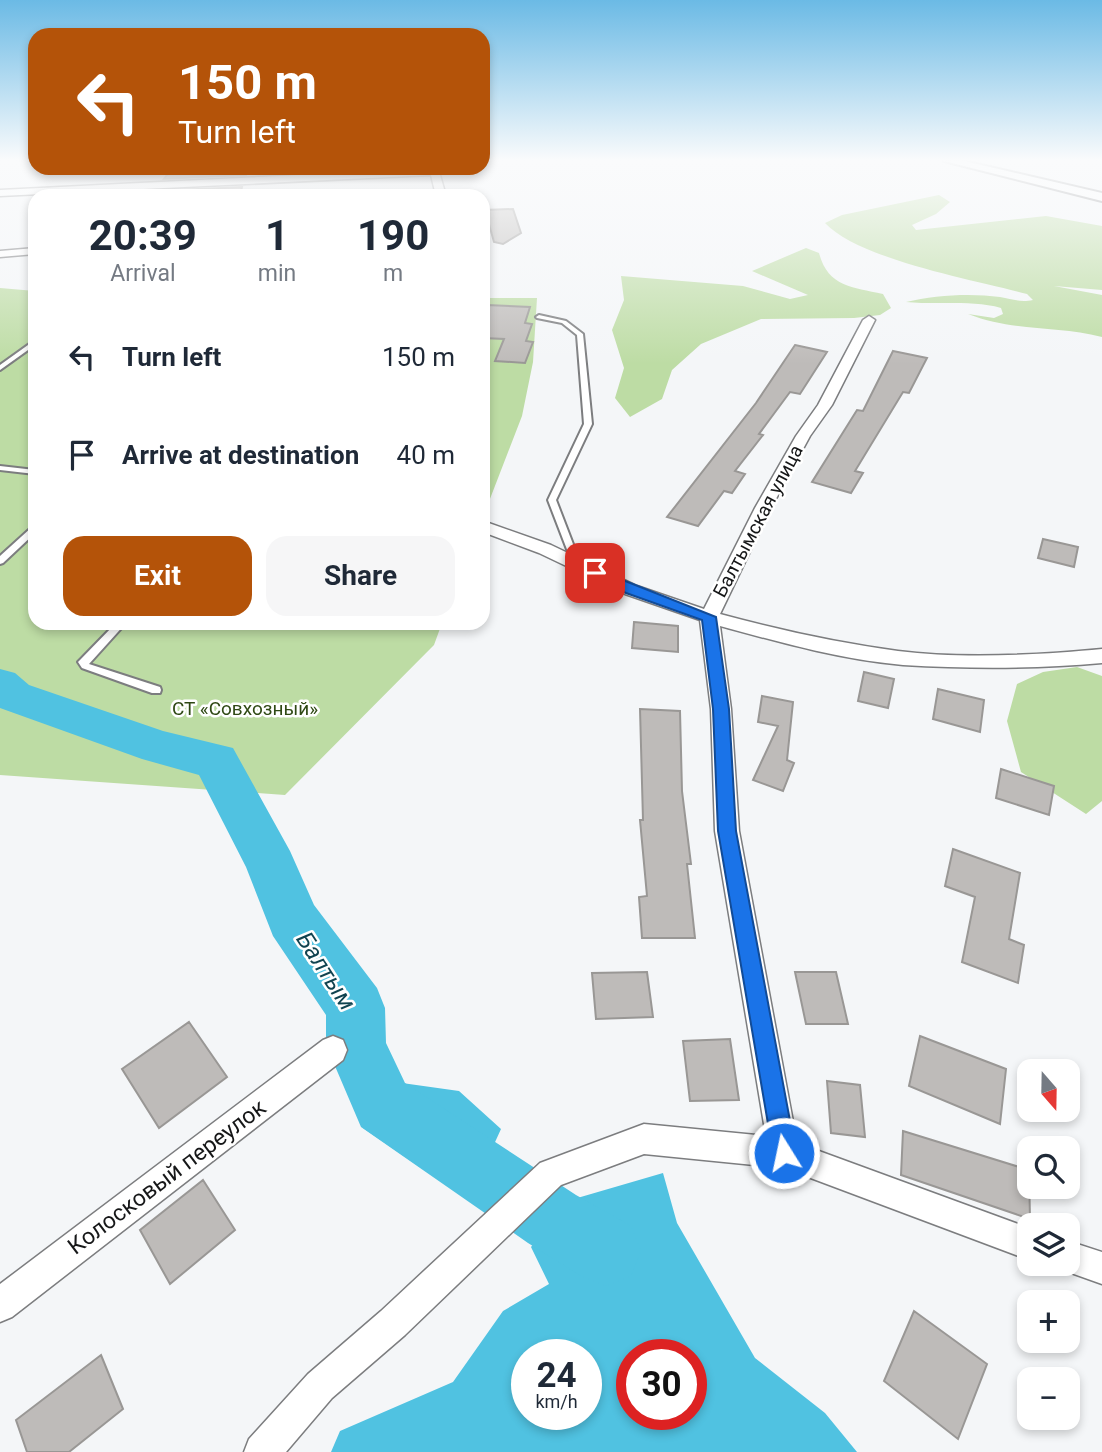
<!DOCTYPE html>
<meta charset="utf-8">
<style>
:root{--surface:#fff;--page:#f6f6f7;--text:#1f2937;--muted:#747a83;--accent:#b45309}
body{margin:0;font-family:Roboto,sans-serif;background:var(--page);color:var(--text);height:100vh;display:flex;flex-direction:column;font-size:26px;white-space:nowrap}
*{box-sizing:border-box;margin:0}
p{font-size:23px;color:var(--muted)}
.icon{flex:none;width:38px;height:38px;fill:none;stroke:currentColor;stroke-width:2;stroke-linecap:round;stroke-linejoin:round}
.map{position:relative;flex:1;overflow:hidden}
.panel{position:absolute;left:28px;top:189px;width:462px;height:441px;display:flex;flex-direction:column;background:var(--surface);border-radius:21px;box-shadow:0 4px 10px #0003}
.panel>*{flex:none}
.guide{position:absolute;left:28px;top:28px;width:462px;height:147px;border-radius:21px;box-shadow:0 4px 10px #0003;background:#b45309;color:#fff;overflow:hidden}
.needle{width:46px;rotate:160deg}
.tools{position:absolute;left:1017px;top:1059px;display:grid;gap:14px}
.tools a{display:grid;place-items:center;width:63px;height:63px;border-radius:14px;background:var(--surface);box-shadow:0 4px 10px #0003;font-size:35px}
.speed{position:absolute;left:511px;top:1339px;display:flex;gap:14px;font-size:35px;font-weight:700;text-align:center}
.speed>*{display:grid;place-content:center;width:91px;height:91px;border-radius:50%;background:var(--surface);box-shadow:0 4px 10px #0003;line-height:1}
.speed small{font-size:18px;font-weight:400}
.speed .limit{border:10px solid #d22;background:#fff;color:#111}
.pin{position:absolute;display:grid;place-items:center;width:60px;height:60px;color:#fff;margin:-30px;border-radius:14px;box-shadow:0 4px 10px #0006}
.me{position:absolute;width:77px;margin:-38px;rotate:350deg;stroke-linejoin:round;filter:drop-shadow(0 0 5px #0008)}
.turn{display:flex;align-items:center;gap:24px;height:147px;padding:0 35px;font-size:32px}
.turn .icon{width:91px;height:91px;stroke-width:2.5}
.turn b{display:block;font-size:49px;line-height:60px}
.eta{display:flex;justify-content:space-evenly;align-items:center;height:119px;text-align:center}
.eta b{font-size:42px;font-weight:700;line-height:49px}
.cta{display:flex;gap:14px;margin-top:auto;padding:14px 35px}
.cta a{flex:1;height:80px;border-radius:21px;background:var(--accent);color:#fff;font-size:28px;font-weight:700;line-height:80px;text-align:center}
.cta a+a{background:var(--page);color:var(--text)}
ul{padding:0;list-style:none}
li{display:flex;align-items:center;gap:21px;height:98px;padding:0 35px}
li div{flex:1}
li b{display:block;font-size:26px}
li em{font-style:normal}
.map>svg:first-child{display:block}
.green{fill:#bddca4}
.water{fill:#50c2e1;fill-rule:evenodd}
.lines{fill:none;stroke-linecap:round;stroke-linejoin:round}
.river{fill:#50c2e1;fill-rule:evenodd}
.building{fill:#bebbb9;stroke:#999795;stroke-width:2}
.service-casing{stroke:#7c7d7f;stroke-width:4}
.minor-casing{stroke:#7c7d7f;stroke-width:3}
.tertiary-casing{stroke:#7c7d7f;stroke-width:4}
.service{fill:#fff;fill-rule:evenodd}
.minor{fill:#fff;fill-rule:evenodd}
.tertiary{fill:#fff;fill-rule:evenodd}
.route{fill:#1a73e8;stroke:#114b97;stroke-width:2}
.labels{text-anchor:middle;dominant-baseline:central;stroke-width:5;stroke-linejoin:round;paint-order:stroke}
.street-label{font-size:19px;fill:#161718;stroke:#fff}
.park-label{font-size:19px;fill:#2f4914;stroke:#fff}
.near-street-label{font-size:23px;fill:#161718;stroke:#fff}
.near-water-label{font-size:24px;font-style:italic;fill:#104350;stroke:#fff}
</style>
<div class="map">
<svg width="1102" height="1452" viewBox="0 0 1102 1452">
<rect width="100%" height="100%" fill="#f4f6f8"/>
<path class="green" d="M939,195l11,7 -14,12 -24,11 4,5 130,-14 56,10v64l-48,-4 48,9v42c-46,-12 -88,-5 -134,-23l26,4 9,-4 -2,-6c-29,-8 -65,-3 -95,-6 29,-7 65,-9 94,-5 13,2 20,6 33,3l-6,-6c-52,-14 -167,-34 -202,-71l17,-8z
M806,248l13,5c9,34 33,34 64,41l8,14 -11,7 -26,3 -93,1 -60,25 -29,26 -10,29 -32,18 -15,-19 9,-30 -12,-38 12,-30 -3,-24 122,10 47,13 18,-4 -56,-24z
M0,288l35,3v332h407l-8,22 -149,150 -285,-20z
M483,298h54l-4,64 -11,54 -39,101z
M1077,667l25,9v125l-16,13 -65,-42 -14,-51 10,-37 26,-12z"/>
<path class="water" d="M402,1083l57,8 42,38 -26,57 -48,-14 -64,-44z
M663,1173l14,50 78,135 70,55 32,39h-526l9,-21 113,-49 50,-71 46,-27 -18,-37 36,-46zM527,1354h59v60h-59zM632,1354h59v60h-59z"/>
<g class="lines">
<path class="river" d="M0,669l15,4 14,12 134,46 70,17 57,103 24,54 63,83 8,20 1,35 19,40 171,112 55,31 10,25 -10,25 -25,10 -25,-10 -53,-33 -167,-116 -35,-82v-30l-53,-79 -27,-69 -47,-92 -57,-16 -142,-51z"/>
</g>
<path class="building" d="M222,168h26l-2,7 -82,4 6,-8z
M242,187l-2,9h-89l4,-5z
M513,209l8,24 -18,11 -9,-2 -9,-32z
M487,305l43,2 -5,16 7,1 -6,17 7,1 -8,21 -30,-2 9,-22 -21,-1v-24z
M795,345l32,7 -27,42 -10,-2 -31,42 4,1 -28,36 10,3 -13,19 -8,-2 -26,35 -31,-9 89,-114z
M893,351l34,7 -18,35 -6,-1 -48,79 8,2 -12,20 -39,-11 45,-72 6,1z
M1043,539l35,8 -4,20 -36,-9z
M634,622l44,4v26l-46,-4z
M864,672l30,7 -6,29 -30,-7z
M938,689l46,11 -4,32 -47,-13z
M762,696l31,6 -6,58 7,3 -11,28 -30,-11 25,-54 -20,-4z
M640,709l40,2 2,80 9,73h-4l8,74h-53l-3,-41 8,-1 -7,-76h3z
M1001,769l53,17 -5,29 -53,-17z
M953,849l67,24 -11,66 15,6 -6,38 -56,-21 13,-65 -30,-11z
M647,972l6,45 -57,2 -4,-46z
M795,972h41l12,52h-42z
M189,1022l38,55 -68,51 -37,-59z
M920,1036l86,33 -6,55 -91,-38z
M730,1039l9,61 -49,1 -7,-60z
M827,1081l33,4 5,52 -34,-4z
M903,1131l126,39 1,49 -129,-44z
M203,1180l32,50 -65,54 -30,-54z
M914,1311l73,53 -29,75 -74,-58z
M101,1355l22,54 -54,43h-42l-11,-32z"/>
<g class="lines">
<defs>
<path id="service" d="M539,315l27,6 17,13 9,90 -36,76 25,65 -4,3 -4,-3 -25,-65 36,-76 -7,-89 -15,-12 -25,-5 -1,-1z
M35,340v5l-35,25v-5z
M0,466l35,4v4l-35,-4z
M35,526v7l-32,30 -3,1v-8l32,-29z
M116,623h10l-37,41 71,23 1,3 -1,3h-8l-70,-25 -4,-6 2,-2z"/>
<path id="minor" d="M438,168l8,28h-10l-5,-21 -431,21v-6z
M35,248v6l-35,3v-6z
M869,316l6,4 -43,85 -22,31 -39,72 -51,106c59,16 118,29 178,37 63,8 141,4 204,-2v14c-66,6 -132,6 -199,2 -61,-5 -124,-23 -183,-39l11,83 8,122 58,312 232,85v32l-245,-92 -140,-14 -83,31 -156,150 -73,63 -46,54h-42l5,-13 59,-65 73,-63 159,-148 104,-39 122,12 -51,-305 -4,-122 -11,-89 -75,-26 -86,-41 -56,-21v-11l68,24 86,41 67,23 51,-101 41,-72 22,-31 45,-85z
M333,1036l10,4 4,10 -4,10 -331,257 -12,5v-38l323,-244z
M1068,1241l34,11v32l-45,-16 -3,-4h14z"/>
<path id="tertiary" d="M944,161h20l138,32v8z"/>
</defs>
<use href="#service" class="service-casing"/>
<use href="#minor" class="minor-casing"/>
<use href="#tertiary" class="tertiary-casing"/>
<use href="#service" class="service"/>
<use href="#minor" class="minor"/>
<use href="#tertiary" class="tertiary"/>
</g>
<linearGradient id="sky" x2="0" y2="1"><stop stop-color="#6bbae5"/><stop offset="0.44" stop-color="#fafbfc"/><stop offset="1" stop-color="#fafbfc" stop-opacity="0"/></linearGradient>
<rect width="1102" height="364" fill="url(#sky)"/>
<path class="route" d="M595,569l121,48 13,92 7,122 60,322 -4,8 -8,3 -8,-3 -3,-8 -55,-322 -5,-122 -11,-89 -76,-27 -35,-17 -2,-3z"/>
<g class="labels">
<g class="street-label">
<text transform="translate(758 521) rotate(-62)">Балтымская улица</text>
</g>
<g class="park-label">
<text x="245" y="708">СТ «Совхозный»</text>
</g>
<g class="near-street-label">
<text transform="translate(167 1177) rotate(-37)">Колосковый переулок</text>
</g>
<g class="near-water-label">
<text transform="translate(326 971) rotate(57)">Балтым</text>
</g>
</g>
</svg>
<div class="tools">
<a><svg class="needle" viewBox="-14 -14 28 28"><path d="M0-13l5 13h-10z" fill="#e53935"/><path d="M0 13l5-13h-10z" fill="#747a83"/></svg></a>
<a><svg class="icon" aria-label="search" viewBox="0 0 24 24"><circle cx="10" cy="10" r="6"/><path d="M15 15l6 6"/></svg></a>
<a><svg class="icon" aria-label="layers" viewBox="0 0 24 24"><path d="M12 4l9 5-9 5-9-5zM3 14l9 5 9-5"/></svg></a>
<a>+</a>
<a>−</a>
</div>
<div class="speed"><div>24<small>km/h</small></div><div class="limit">30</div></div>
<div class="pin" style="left:595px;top:573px;background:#d93025"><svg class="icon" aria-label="arrive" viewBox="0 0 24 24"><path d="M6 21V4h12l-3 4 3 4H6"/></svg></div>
<svg class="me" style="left:784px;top:1153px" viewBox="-20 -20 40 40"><circle r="17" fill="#1a73e8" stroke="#fff" stroke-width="3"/><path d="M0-11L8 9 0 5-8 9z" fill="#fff"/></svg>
<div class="guide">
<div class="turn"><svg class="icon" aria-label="left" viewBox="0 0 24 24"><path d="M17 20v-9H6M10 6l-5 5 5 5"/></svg><div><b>150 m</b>Turn left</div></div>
</div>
<section class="panel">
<div class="eta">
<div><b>20:39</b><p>Arrival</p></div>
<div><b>1</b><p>min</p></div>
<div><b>190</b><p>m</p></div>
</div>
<ul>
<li><svg class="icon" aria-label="left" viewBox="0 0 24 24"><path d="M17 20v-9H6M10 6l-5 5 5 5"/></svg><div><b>Turn left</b></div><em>150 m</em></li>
<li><svg class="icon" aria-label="arrive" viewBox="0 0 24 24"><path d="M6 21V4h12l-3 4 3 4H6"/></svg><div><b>Arrive at destination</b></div><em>40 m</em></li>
</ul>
<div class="cta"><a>Exit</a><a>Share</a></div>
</section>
</div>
